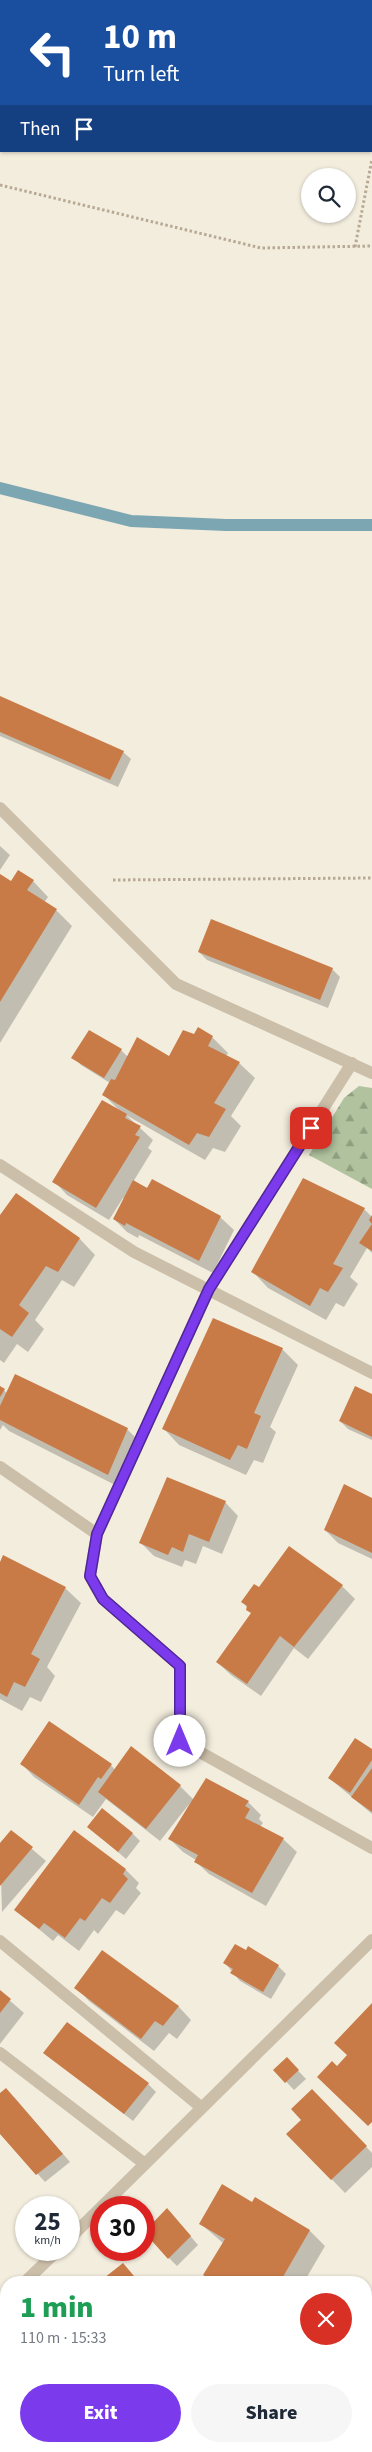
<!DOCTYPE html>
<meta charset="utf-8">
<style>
:root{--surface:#fff;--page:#f6f6f7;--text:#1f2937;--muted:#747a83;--accent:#7c3aed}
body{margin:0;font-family:"Source Sans 3",sans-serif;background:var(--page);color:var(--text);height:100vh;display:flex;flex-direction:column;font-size:19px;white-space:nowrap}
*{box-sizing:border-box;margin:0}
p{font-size:16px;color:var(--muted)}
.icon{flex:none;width:28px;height:28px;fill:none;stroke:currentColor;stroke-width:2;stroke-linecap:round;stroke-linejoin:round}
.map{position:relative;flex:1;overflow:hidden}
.drawer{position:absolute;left:0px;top:2276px;width:372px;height:176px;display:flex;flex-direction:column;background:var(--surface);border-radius:20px 20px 0 0;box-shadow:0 1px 4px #0004}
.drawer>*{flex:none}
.banner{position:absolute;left:0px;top:0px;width:372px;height:152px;box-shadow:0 1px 4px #0004;background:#1a4fa0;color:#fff;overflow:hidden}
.fabs{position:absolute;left:301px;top:168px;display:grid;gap:10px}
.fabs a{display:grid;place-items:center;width:55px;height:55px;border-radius:50%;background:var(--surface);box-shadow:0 1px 4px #0004;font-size:25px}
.speed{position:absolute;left:15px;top:2196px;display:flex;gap:10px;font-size:25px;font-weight:700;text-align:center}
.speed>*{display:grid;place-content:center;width:65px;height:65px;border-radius:50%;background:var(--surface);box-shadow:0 1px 4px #0004;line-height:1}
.speed small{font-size:12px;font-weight:400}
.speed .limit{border:8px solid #d22;background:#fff;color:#111}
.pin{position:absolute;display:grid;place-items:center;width:42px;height:42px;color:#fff;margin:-21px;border-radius:10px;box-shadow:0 2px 8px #0006}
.me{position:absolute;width:55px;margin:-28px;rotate:0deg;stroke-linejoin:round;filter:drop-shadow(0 0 4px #0008)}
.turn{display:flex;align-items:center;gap:18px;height:105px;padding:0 20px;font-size:22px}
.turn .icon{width:65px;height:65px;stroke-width:2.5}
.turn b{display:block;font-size:35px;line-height:42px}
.then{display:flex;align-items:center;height:48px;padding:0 20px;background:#0003;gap:10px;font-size:19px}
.round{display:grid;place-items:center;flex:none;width:52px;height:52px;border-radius:26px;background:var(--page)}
.head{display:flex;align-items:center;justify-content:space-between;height:85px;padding:0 20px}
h1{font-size:30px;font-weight:800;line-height:38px;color:#1e9e55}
.action{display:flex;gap:10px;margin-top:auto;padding:10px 20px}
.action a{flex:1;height:58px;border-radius:30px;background:var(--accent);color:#fff;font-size:20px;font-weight:800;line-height:58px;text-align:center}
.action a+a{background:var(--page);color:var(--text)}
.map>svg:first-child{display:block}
.forest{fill:url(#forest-firs)}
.shadow{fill:#0003}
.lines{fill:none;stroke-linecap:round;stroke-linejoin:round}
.stream{stroke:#7ca7b2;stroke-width:12}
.building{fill:#c97b47}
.path{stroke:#b8a994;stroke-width:3;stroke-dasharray:2.5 2.5;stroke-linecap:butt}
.service{stroke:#ccbfaa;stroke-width:12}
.minor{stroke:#ccbfaa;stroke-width:12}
.route-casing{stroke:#51269a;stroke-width:12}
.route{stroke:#7c3aed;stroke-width:9}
</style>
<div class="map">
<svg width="372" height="2452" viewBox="0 0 372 2452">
<defs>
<pattern id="forest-firs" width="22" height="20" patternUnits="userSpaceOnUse" patternTransform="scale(1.25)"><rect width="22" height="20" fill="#b1c39e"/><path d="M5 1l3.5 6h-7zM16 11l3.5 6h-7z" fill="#919f81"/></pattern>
</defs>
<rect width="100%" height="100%" fill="#f3edde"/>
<path class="forest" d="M359,1086l13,2v101l-63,-34 35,-57z"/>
<path class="shadow" d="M0,697l123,55 8,7 -13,28 -118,-51z
M0,846l10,9 -10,15z
M0,875l11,8 22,-2 15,16 -4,6 12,7 16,16 -72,117z
M199,952l133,17 8,8 -12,31 -121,-48z
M194,1036l18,1 16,16 -2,3 13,7 16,15 -24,38 10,10 -16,26 -12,-4 -8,12 -79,-45 27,25 -5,8 4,3 -19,31 87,35 14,13 -21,43 -74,-38 -1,3 -11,-6 -13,-13 11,-20 -2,-1 -14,22 -42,-25 -13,-14 65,-71 -15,-15 6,-12 -29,-18 -8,-8 48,-7 7,7 41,1z
M16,1195l64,44 15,16 -21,32 -12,-7 -27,40 9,9 -16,23 -11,-8 -13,19 -4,-3v-143z
M364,1209l8,8v36l-5,-5 -17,29 8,7 -14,23 -8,-4 -10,17 -58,-32 -15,-16z
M282,1349l16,16 -28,62 6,5 -13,31 -9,-3 -8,15 -67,-30 -15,-16z
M0,1387l7,6 120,36 13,13 -19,46 -112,-57 -6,-6 -3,5z
M372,1395v45l-24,-11 -8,-8z
M372,1499v60l-34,-16 -13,-13z
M225,1502l13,14 -16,38 -19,-8 -7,18 -11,-4 -3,7 -28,-11 -13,-13z
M0,1564l65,24 16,15 -34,64 8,9 -14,26 -11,-5 -8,14 -22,-12z
M342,1586l13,13 -47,60 -14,-11 -33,48 -30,-21 -14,-13 35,-48 -9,-12 16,-13z
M372,1751v63l-43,-36z
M21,1763l90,2 4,5 65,16 14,14 54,2 13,13 -2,4 4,4 -3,4 23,12 14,13 -31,54 -57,-32 -14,-13 1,-1 -13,-8 -13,-13 20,-36 -30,38 -54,-42 -13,18 -59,-40z
M89,1827l43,6 8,8 -14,18z
M11,1831l35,30 -44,51 -2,-67z
M74,1831l52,39 13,13 -3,5 5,5 -17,22 -8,-5 -18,24 -4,-4 -15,21 -21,-16 -5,6 -37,-31z
M248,1948l30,18 8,8 -15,25 -31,-18 -15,-18 21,-11z
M76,1987l102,19 13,14 -14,19 -8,-6 -15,18 -65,-50z
M0,1992l24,21 -24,31z
M45,2053l103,31 8,8 -23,29z
M287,2059l19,20 -12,11 -19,-20z
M0,2095l14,2 56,65 -25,20 -45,-50z
M325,2103l47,50v14l-27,26 -57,-59z
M256,2199l54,32 15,15 -21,36h-98l17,-39 -22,-19 52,-20z
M175,2218l23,27 -21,21 -8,-8z
M123,2265l16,17h-38z"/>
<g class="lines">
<path class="stream" d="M0,488l131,33 95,4h146"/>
</g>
<path class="building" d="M0,696l124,55 -14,29 -110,-48z
M18,870l16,10 -7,10 30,19 -57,93v-128l11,7z
M211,919l122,49 -13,32 -122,-48z
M198,1027l15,9 -5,10 32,16 -26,41 12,6 -17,28 -12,-4 -8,12 -87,-50 9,-16 4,1 22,-43 32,19 14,-26 11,4z
M89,1030l33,19 -18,29 -33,-20z
M102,1100l25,14 -2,4 16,8 -6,9 5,2 -44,71 -44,-26z
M303,1178l62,30 -32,56 10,4 -15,24 -8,-4 -10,18 -59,-34z
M152,1179l69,37 -22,45 -73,-38 -1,3 -12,-7 20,-39 14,8z
M16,1193l64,45 -22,34 -12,-6 -27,39 10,8 -17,24 -12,-8v-114z
M372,1215v36l-13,-8 13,-19 -3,-4z
M213,1318l70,30 -29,65 7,3 -14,33 -9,-4 -8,15 -68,-31z
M15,1374l113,54 -20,47 -108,-55v-14z
M0,1386l5,3 -5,8z
M355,1386l17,8v43l-33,-16z
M167,1477l59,24 -17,41 -20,-8 -6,18 -11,-5 -4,8 -29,-12z
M344,1484l28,14v55l-48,-23z
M289,1546l54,39 -49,62 -14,-11 -33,48 -31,-22 35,-49 -5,-3 1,-4 -6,-4 13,-18 5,3z
M3,1555l63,32 -35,67 9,5 -15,28 -11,-5 -7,15 -7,-4v-131z
M49,1721l63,43 -11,15 -3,-2 -19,28 -59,-41z
M355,1738l17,11v11l-22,33 -22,-15z
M131,1746l50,39 -35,44 -48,-37z
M372,1768v44l-21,-15z
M206,1778l43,23 -4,5 5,3 -5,9 39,20 -32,55 -58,-31 4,-7 -30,-16z
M102,1808l31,25 -15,19 -31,-25z
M11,1830l22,17 -33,39v-43z
M74,1830l52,39 -3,5 5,5 -18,24 -8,-5 -17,23 -5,-3 -15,20 -21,-15 -5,6 -25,-19z
M235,1944l11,6 2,-4 31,19 -16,27 -33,-19 3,-4 -10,-6z
M102,1950l77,56 -16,20 -8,-5 -14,18 -67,-51z
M0,1990l11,9 -11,14z
M372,2003v119l-4,4 -51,-49 15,-16 5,5 10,-11 -13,-12z
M67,2022l82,61 -25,31 -81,-61z
M287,2057l12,13 -14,13 -12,-13z
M6,2088l57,66 -27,21 -36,-41v-41z
M312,2089l55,57 -36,34 -45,-46 15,-14 -10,-11z
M222,2184l30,18 3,-5 55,33 -30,52h-75l3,-4 -5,-3 22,-36 -26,-15z
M167,2208l24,28 -23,23 -24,-27z
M123,2263l16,19h-40z
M193,2446h33l5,6h-33z"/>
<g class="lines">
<path class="path" d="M0,185l261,63 111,-2
M355,247l17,-88
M113,880l259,-2
M366,2398l6,-5
M303,2452l7,-6"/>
<path class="service" d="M0,1165l134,87 238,121"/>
<path class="minor" d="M0,808l176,176 196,89
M352,1063l-143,226 -112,245 -7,42 13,23 77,67v75l192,107
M0,1467l97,67
M0,1941l202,167
M0,2053l145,111
M69,2239l303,-299
M25,2282l33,-32
M0,2307l6,-6
M0,2412l6,6
M34,2446l6,6"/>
</g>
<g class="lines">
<defs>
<path id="route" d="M180,1741v-75l-77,-67 -13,-23 7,-42 112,-245 102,-161"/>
</defs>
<use href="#route" class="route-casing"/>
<use href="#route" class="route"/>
</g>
</svg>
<div class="fabs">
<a><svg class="icon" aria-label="search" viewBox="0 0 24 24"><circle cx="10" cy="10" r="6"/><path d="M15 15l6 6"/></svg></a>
</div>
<div class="speed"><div>25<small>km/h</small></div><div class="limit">30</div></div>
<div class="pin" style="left:311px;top:1128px;background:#d93025"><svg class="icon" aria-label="arrive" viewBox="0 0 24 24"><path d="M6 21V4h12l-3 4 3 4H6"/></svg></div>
<svg class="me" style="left:180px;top:1741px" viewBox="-20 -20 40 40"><circle r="19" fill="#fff"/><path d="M0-13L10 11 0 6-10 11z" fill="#7c3aed"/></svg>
<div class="banner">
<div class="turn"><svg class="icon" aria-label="left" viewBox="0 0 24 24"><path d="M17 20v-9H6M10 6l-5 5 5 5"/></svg><div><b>10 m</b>Turn left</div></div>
<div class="then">Then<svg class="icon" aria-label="arrive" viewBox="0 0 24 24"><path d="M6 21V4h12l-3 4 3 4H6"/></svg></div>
</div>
<section class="drawer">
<div class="head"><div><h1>1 min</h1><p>110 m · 15:33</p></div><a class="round" style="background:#d93025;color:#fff"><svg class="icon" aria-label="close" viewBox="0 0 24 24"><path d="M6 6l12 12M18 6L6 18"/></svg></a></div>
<div class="action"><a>Exit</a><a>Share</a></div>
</section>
</div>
